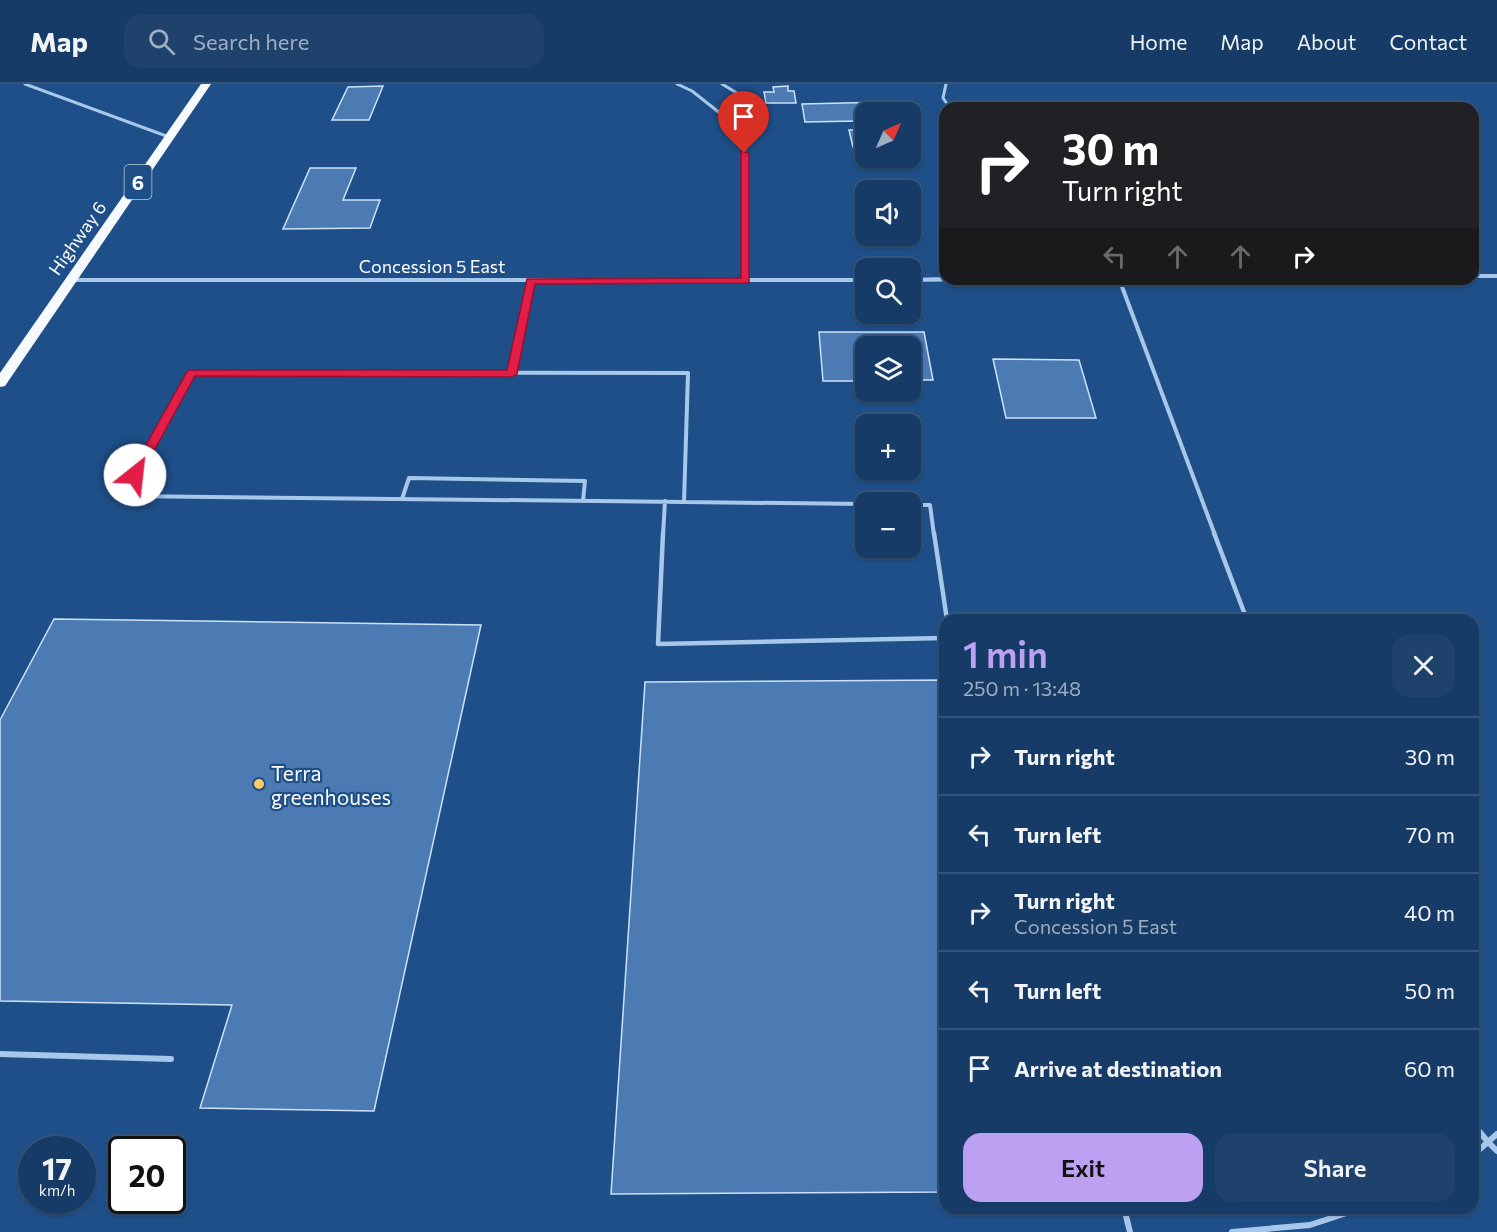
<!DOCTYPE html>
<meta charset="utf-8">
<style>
:root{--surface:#163b66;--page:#1f426c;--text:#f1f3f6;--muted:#9eadbf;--line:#35557a;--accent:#bca0f2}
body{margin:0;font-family:Commissioner,sans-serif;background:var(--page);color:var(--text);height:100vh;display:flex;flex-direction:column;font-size:22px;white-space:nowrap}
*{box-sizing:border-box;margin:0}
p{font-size:20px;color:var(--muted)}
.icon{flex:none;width:33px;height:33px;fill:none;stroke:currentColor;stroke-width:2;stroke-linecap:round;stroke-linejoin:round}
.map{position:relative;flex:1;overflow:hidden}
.details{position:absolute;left:939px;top:530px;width:540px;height:600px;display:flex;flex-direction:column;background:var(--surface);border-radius:18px;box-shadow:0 2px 4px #0004,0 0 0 2px var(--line)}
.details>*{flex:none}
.hud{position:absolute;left:939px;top:18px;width:540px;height:183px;border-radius:18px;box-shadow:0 2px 4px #0004,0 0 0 2px var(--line);background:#202124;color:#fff;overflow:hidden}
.needle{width:39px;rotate:45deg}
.controls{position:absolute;left:855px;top:18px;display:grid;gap:12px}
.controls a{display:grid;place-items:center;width:66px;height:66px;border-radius:12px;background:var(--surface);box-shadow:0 2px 4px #0004,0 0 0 2px var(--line);font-size:30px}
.speed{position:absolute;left:18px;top:1052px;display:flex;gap:12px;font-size:30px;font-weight:700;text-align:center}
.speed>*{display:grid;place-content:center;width:78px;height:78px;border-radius:50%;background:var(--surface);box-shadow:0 2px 4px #0004,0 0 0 2px var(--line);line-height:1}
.speed small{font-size:15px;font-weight:400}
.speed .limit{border:3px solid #111;border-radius:9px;background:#fff;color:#111}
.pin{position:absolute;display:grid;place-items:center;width:51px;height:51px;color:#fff;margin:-62px -26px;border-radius:50% 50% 50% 0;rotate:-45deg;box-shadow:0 0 6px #0007}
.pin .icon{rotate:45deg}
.me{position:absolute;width:66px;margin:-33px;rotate:29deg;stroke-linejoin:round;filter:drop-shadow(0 0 4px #0008)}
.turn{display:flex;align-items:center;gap:21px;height:126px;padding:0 24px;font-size:27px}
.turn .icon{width:78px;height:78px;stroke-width:2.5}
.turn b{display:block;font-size:42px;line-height:51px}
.lanes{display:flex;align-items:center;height:57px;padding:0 24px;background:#0003;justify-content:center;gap:30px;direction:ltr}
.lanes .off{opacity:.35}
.round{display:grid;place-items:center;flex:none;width:63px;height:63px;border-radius:18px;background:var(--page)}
.overview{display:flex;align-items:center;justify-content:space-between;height:102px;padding:0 24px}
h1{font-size:36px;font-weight:600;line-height:45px;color:var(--accent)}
.primary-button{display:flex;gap:12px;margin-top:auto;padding:12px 24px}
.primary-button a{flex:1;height:69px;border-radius:18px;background:var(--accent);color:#111;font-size:24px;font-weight:600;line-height:69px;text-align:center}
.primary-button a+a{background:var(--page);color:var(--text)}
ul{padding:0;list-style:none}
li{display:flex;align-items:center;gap:18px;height:78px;padding:0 24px;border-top:2px solid var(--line)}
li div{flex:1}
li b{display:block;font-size:22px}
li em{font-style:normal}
header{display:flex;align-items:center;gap:36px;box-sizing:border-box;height:84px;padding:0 30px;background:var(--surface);border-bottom:2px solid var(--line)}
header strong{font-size:28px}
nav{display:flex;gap:33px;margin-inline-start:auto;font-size:21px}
.search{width:420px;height:54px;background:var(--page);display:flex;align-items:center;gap:15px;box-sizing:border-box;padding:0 21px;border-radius:18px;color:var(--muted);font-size:22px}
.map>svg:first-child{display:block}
.building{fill:#4b7bb2;stroke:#cde2f8;stroke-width:1.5}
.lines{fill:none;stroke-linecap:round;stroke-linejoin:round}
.service-far3{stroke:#a8c8eb;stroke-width:3}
.service-far2{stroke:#a8c8eb;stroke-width:4}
.service-far1{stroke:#a8c8eb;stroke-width:4.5}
.service{stroke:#a8c8eb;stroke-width:6}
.tertiary{fill:#a8c8eb;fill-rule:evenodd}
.trunk{fill:#f6fafe;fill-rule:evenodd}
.route{fill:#e11d48;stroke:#92132f;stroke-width:1.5}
.poi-dot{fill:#facc68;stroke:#1e4f88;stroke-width:2}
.labels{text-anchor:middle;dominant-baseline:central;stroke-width:4.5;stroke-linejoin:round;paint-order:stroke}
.far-street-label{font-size:18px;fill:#fff;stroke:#1e4f88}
.shield{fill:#1e4f88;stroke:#bccadb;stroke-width:1.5}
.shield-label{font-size:20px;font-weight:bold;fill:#fff}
.poi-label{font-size:21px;fill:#fff;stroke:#1e4f88;text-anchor:start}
</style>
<header>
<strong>Map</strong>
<div class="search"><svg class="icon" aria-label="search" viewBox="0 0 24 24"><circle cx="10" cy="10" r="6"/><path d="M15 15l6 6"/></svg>Search here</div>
<nav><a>Home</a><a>Map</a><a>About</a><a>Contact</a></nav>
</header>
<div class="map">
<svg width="1497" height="1148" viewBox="0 0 1497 1148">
<rect width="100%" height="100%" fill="#1e4f88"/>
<path class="building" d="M383,2l-14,34h-37l16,-33z
M788,2v5h6l2,12h-30l-2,-11h10l-1,-5z
M886,18l4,10h-24v35h-13l-4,-17h11l-3,-9 -52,1 -3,-18z
M310,84h46l-13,32h37l-10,28 -87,1z
M819,248h105l9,48h-23v-34h-44v35h-43z
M993,275l86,1 17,58h-90z
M54,535l427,6 -107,486 -174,-3 32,-103 -232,-4v-281z
M945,596v512l-334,2 34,-512z"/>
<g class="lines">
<path class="service-far3" d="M25,0l144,53
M677,0l15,7 52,41
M722,0l38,23 -16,25 2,149
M946,0l-3,14 7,10
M1119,195l2,6
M530,201l1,-4"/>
<path class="service-far2" d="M1121,200l94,251
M192,288l496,1 -4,129 -561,-6z
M512,290l18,-90
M402,415l7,-21 176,3 -2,20
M684,418l182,2
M910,421h20l4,30
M663,451l2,-34"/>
<path class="service-far1" d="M663,449l-5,111 287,-6
M934,449l13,87
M1214,449l33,87"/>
<path class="service" d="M0,970l171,5
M1473,1040l15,18 -15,13
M1497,1050l-9,8 9,9
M1124,1124l6,24
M1232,1148l78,-7 52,-17"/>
<path class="tertiary" d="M1473,190h24v4h-24z
M945,193v2h37l-4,2 -68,1v-4z
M67,194h799v4h-799z"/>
<path class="trunk" d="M201,0h10l-206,302 -5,1v-14z"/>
</g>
<path class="route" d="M741,67l8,2v130l-214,1 -18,90 -5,3 -317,-1 -56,102h-8l-2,-3 59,-105h319l20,-91 214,-1z"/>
<circle class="poi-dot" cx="259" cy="700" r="6"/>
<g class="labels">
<g class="far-street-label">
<text transform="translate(77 154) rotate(-55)">Highway 6</text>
<text x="432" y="182">Concession 5 East</text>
</g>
<rect class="shield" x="124.5" y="81" width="27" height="34" rx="4.5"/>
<g class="shield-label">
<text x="138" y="98">6</text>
</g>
<g class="poi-label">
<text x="271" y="688">Terra<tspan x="271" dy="24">greenhouses</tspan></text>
</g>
</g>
</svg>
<div class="controls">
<a><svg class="needle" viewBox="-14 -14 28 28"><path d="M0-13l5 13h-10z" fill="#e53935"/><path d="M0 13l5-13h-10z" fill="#9eadbf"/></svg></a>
<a><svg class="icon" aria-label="sound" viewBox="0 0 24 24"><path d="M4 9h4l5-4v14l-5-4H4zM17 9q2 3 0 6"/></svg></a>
<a><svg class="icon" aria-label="search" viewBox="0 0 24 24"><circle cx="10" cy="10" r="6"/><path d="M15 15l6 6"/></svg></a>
<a><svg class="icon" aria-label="layers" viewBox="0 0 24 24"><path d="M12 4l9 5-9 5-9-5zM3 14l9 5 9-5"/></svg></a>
<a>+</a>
<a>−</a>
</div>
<div class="speed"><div>17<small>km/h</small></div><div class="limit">20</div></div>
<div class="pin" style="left:744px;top:69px;background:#d93025"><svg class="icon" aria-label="arrive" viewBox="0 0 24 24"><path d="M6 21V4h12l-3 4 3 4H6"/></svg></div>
<svg class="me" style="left:135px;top:391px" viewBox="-20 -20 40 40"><circle r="19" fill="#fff"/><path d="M0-13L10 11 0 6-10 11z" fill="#e11d48"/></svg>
<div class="hud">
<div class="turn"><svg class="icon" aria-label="right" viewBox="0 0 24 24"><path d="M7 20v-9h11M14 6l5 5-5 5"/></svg><div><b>30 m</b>Turn right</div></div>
<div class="lanes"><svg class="icon off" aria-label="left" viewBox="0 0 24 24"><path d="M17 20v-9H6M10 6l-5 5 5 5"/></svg><svg class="icon off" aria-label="ahead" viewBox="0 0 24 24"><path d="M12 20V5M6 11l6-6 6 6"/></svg><svg class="icon off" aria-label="ahead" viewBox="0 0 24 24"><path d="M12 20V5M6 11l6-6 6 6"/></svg><svg class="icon" aria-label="right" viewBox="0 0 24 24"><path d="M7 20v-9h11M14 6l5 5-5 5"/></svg></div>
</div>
<section class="details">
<div class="overview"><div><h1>1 min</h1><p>250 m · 13:48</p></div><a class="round"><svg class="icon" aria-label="close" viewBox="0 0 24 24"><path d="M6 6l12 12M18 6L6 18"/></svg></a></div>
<ul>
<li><svg class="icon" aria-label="right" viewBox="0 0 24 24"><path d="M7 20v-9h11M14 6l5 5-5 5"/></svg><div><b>Turn right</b></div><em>30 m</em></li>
<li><svg class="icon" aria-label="left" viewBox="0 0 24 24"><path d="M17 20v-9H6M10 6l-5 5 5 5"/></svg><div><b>Turn left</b></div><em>70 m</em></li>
<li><svg class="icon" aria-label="right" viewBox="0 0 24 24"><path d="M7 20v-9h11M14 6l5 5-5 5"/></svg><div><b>Turn right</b><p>Concession 5 East</p></div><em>40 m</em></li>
<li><svg class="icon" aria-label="left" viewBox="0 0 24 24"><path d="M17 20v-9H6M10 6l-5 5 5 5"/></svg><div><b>Turn left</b></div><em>50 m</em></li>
<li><svg class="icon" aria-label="arrive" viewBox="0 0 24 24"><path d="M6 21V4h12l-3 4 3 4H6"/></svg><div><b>Arrive at destination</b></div><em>60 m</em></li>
</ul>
<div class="primary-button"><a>Exit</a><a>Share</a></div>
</section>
</div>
